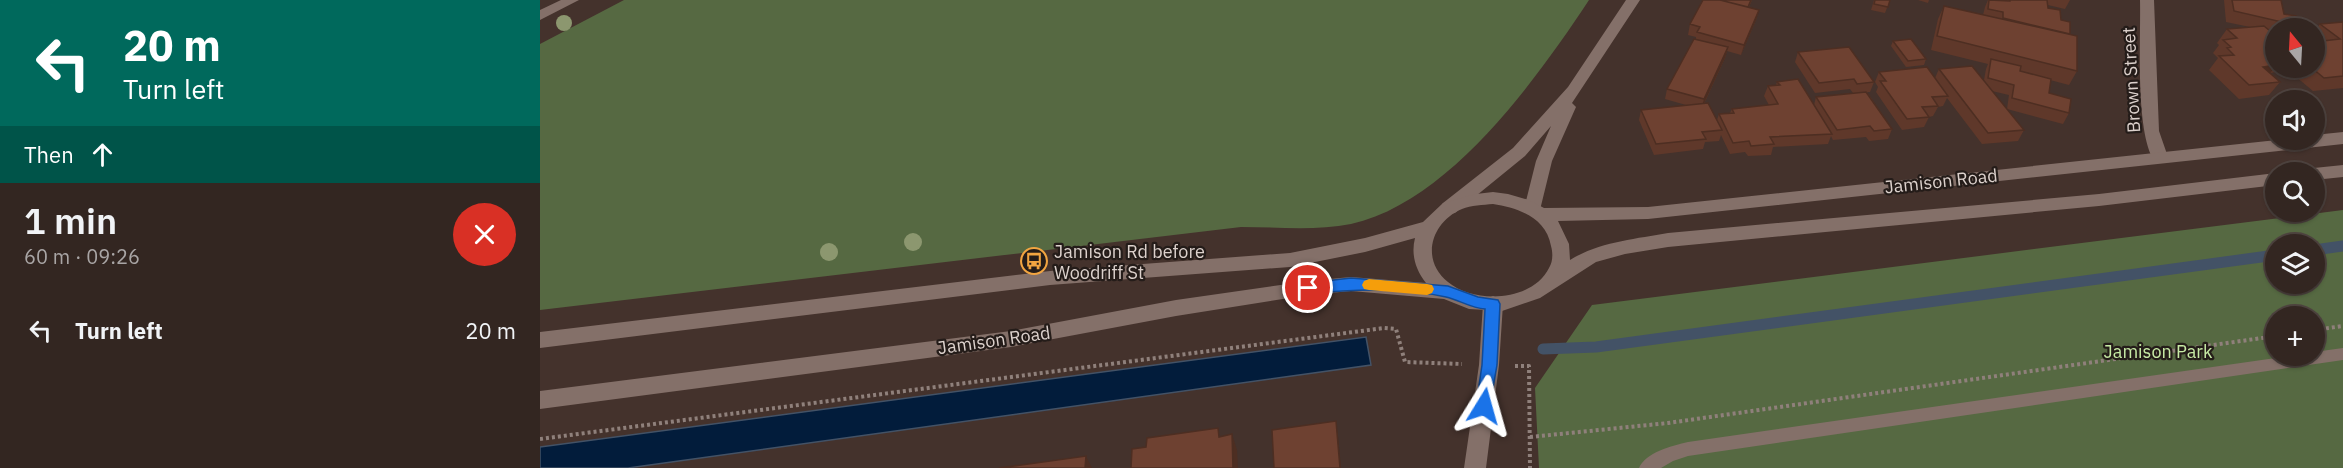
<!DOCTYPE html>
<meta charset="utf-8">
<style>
:root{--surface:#332621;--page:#3b2e2a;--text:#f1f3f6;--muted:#a9a5a5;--line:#4e433f}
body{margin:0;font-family:"IBM Plex Sans",sans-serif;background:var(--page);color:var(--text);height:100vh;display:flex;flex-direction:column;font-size:22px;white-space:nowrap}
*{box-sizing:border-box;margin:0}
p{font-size:20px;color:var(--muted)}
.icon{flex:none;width:33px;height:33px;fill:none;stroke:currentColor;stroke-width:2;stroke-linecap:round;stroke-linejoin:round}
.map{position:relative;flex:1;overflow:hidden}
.sheet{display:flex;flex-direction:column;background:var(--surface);width:540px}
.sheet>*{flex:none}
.top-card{background:#00695c;color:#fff;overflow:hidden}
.needle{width:39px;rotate:342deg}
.fabs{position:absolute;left:1725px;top:18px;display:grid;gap:12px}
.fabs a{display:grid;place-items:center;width:60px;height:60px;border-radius:50%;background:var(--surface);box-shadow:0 2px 4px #0004,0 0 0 2px var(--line);font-size:30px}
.pin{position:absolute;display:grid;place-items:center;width:51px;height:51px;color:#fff;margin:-26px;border:3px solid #fff;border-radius:50%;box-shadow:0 2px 6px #0007}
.me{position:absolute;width:66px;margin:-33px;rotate:8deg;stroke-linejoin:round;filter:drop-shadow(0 0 4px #0008)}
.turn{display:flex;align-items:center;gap:21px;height:126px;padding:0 24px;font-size:27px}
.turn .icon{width:78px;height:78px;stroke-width:2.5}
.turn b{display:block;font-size:42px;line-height:51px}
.then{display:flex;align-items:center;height:57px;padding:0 24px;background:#0003;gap:12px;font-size:22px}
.round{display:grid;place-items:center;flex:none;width:63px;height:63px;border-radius:32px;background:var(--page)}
.overview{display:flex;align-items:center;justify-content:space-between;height:102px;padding:0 24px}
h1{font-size:36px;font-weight:600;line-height:45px}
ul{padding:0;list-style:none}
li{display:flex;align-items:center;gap:18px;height:90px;padding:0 24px}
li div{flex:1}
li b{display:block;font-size:22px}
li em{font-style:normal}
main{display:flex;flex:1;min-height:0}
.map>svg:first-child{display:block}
.green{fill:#566942;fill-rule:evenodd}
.water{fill:#021c3b;stroke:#435266;stroke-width:1.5}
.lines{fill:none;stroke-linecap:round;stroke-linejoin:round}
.stream{stroke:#435266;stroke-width:11}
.path{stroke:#8f807b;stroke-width:4;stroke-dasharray:3 3;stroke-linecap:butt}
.service{fill:#847069;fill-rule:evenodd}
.minor{fill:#847069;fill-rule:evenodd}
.tertiary{fill:#847069;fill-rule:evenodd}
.secondary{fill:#847069;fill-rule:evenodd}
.tree{fill:#8c976f}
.wall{fill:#5f382a}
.shaded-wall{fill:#4d2e22}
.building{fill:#6e4131;stroke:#4d2e22;stroke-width:1.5}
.route{fill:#1a73e8;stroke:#114b97;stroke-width:1.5}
.slow{fill:#f59e0b}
.labels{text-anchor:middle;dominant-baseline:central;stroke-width:4.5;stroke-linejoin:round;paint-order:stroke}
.street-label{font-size:18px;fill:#dcd1cc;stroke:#241c19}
.poi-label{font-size:18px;fill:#dcd1cc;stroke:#241c19;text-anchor:start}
.park-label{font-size:18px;fill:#c7eaa5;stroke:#241c19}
</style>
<main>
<section class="sheet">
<div class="top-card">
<div class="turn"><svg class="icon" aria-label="left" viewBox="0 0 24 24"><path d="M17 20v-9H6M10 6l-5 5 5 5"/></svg><div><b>20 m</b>Turn left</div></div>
<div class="then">Then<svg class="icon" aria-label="ahead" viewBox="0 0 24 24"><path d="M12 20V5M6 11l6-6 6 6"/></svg></div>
</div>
<div class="overview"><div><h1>1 min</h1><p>60 m · 09:26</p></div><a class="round" style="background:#d93025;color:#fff"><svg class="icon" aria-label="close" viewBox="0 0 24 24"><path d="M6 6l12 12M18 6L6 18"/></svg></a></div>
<ul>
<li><svg class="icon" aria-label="left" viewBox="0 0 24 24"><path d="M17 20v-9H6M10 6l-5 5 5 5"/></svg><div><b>Turn left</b></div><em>20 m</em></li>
</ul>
</section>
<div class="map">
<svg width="1803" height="468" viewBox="0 0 1803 468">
<rect width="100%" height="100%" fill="#44322c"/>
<path class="green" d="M84,0h965c-53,80 -140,202 -238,224 -35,7 -74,3 -110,3l-701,83v-266z
M1803,210v258h-804l-4,-80 57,-83zM1736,244h38v40h-38zM1736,316h38v40h-38z"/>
<path class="water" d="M826,337l5,28 -743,103h-88v-21z"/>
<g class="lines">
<path class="stream" d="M1774,250l29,-4
M1003,349l53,-2 680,-92"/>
<path class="path" d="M1774,330l29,-4
M975,366h14l1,102
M990,437l138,-14 608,-87
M0,439l844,-111 12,1 9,33 57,2"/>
<path class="service" d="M1803,348v12l-655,96 -15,5 -12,7h-22c7,-16 33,-22 49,-26l601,-86h25v-4z"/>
<path class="minor" d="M1600,0h14l5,131 9,26 -2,4h-12c-19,-32 -13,-121 -14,-161z"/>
<path class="tertiary" d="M21,0h18l-39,20v-10z
M1086,0h14l-68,103 4,4 -24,54 -13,53 -6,1 -6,-1 -3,-5 12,-48 15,-35 -26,30 -70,57 -6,1 -6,-1 -3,-5 3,-5 70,-55 55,-61z
M953,296l7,3 3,5 -4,61 -13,103h-22l15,-103 4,-61 3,-5z"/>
<path class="secondary" d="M1803,132v12l-695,75 -90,2 11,23 1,16c29,-18 65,-21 98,-27l431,-39 177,-21v12l-177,21 -431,41 -43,7 -29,8 -56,36 -38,13 -33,-2 -25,-10 -93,-8 -43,4 -132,21 -165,31 -471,62v-18l471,-60 165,-31 132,-19 43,-4 75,6c-11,-14 -15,-29 -11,-45l-50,14 -75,15 -240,18 -510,63v-16l510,-61 240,-18 75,-15 58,-16 20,-19 33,-9 17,-2 15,2 21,6 15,8 104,-1 629,-67h37v-5zM953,204c25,4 53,13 58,42 2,7 2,16 -2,22 -17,34 -75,36 -101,14 -28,-22 -17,-60 14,-73 9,-4 21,-4 31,-5z
M1803,165v12l-29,3v-8h-8l8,-4z"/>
</g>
<g class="tree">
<circle cx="24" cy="23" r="8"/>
<circle cx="373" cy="242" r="9"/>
<circle cx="289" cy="252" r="9"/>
</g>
<path class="wall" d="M1212,0l-3,7 10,3 -3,10 -15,35 -14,-4 -2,7 -21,46 13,16 2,-6 11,-1 2,-4 37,-4 -5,-9 4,-10 8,-1 1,-3 37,23 2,-8 37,-4 -3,-4 -35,4 -20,-31 3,-10 76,30 -4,10h-3l25,37 -4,10 -19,2 -3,-4 -33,3 -2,-4 -3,8 -55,3 -2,8 -23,1 -3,-4 -15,2 -9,-19 -2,6 -14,1 -2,7 -49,6 -15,-35 2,-10 45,-5 -21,-6 2,-10 29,-50v-2l-8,-2 2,-11z
M1334,0h16l-5,13 -14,-3z
M1378,0h11l-1,3z
M1448,0h82l-5,9 -17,-4v3l13,12 9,15 7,36 -8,14 -19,-5 -1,13 20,20 -6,11 -56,-15 2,-14 -17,-4 32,39 -6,11 -36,3 -35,-46 -4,8 -5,1 -5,9 -4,1 -5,10 -22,3 -26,-38 2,-5 -3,-5 4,-10 56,6 4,-9 45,11 2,-11 2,-5 -57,-14 7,-31 6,-13 39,9 2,-8z
M1684,0h57l3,14 13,9 -4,5h-17v5l-6,-1 6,4v32h38v-36l6,-8 23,-2v66l-30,3 -18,-15 -4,1 -8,-6 -13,2 10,9 -11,13 -30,4 -30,-29 9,-12 -5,-5 6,-8 -2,-2 10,-14 23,-2 -24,-5z
M1353,41l33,18 -2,6 -18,2 -15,-21z"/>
<path class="shaded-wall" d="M1219,10l-3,10 -15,35 3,-10z
M1188,47l-3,11 -24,52 3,-11z
M1736,65v1l-10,12 -3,-11z
M1758,68h4l-7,8 -4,1z
M796,421l2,16 3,31h-1z
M692,434l5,16 1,18h-5z
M546,456l6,12h-7z"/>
<path class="building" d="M1163,0h17l39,10 -15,35 -47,-13 3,-5 -10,-3z
M1180,0h31l-3,7z
M1335,0h15l-2,7 -14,-3z
M1449,0l21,1v-1h37l1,8 12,2 1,10 9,2v12l-67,-16v-6l-15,-3z
M1692,0h49l3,14 12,2 1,7 -12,-2 1,2 -52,-12z
M1404,6l133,30v35l-140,-35z
M1803,22v54l-19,2 -12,-10h2v-26l26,-3 -20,-15z
M1724,26l12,10v23l-5,1 5,5 -13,2 17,15 -31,3 -30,-29 15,-1 -7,-7 4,-1 -8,-7 14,-2 -10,-9z
M1154,39l34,8 -24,52 -37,-10z
M1371,39l15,20 -18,2 -15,-20z
M1309,47l25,35 -17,2 -3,-5 -35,4 -21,-31z
M1451,59l30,7 -1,5 31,8 -2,14 22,6 -2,14 -57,-15 2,-13 -26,-7z
M1432,66l52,64 -36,3 -49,-64z
M1387,67l21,29 -16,1 6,9 -16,1 7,10 -22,2 -27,-38h6l-7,-9z
M1258,79l34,55 -62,3 4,7 -23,2 -2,-5 -16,2 -14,-29 15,-1 -2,-4 46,-5 -10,-18 12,-1 -3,-3z
M1326,92l26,37 -18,2 -4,-5 -33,4 -21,-33z
M1168,103l14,27 -20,2 4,7 -50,5 -15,-34z
M796,421l4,47h-66l-2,-38z
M678,428l1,9 13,-3 1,34h-102l1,-19 14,-2 1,-9z
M546,456l-1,12h-86z"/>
<path class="route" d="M811,278l97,8 30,11 20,3 2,4 -3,61 -8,46 -5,2 -6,-2 -2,-5 6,-41 3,-56c-14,-1 -26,-9 -39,-12 -45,-10 -93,-8 -138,-3l-5,-2 -2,-4 2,-4 5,-1z"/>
<path class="slow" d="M829,279l58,5 5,1 2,4 -2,4 -5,2 -58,-5 -5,-1 -2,-4 2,-4z"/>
<defs>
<symbol id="bus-ring" viewBox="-11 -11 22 22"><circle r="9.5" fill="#241c19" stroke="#f2a541" stroke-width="1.5"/><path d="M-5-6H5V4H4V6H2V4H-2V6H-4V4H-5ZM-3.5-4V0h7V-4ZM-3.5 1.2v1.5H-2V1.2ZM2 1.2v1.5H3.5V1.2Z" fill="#f2a541"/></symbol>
</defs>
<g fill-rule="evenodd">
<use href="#bus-ring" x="479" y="246" width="30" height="30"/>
</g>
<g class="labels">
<g class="street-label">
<text transform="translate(1591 80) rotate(-93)">Brown Street</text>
<text transform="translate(1401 181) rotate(-6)">Jamison Road</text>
<text transform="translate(454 340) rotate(-8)">Jamison Road</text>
</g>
<g class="poi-label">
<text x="514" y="251">Jamison Rd before<tspan x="514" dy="21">Woodriff St</tspan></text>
</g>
<g class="park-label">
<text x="1618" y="351">Jamison Park</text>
</g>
</g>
</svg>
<div class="fabs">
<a><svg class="needle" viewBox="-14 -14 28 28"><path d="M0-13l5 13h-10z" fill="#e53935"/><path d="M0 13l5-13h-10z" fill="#a9a5a5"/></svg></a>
<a><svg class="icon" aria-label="sound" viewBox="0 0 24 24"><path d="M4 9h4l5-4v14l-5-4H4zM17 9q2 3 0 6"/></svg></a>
<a><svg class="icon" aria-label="search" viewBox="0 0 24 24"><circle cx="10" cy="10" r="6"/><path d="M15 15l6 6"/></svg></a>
<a><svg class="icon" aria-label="layers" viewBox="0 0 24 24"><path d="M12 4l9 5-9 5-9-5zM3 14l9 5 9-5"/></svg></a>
<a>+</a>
</div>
<div class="pin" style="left:768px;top:288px;background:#d93025"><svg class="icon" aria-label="arrive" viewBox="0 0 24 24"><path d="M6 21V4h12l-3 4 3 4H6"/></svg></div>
<svg class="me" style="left:944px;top:406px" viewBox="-20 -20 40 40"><path d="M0-17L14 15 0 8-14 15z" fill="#1a73e8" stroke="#fff" stroke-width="4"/></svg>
</div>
</main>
